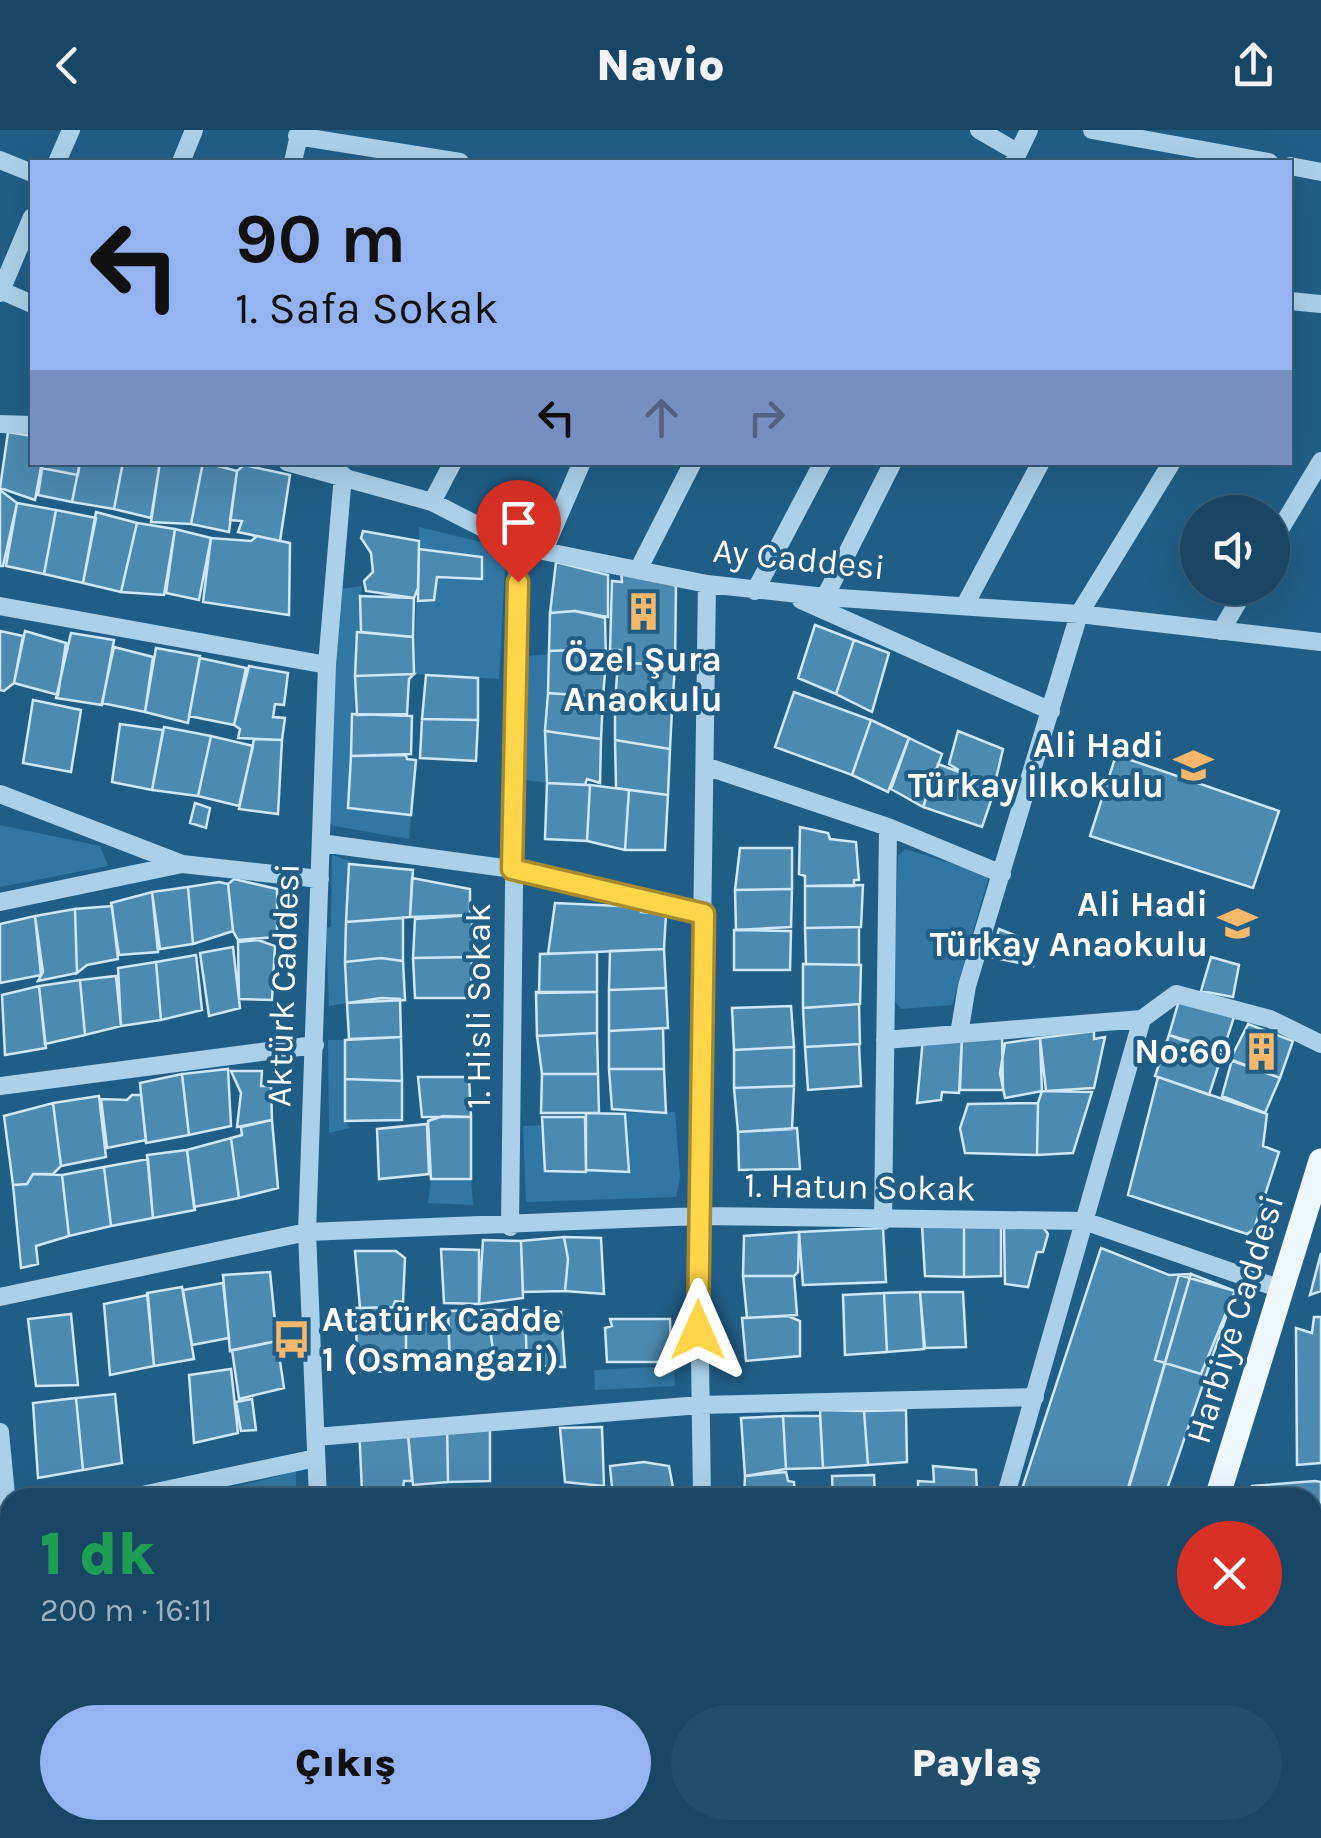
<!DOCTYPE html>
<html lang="tr">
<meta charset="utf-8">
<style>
:root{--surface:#194665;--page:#224d6b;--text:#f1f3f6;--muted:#9fb1bf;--line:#375e79;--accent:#95b2f1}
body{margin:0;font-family:Karla,sans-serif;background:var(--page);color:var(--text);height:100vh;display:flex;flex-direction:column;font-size:38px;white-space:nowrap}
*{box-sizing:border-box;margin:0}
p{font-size:32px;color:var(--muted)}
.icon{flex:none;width:55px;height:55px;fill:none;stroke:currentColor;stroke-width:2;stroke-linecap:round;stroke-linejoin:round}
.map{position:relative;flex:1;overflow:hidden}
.panel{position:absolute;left:0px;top:1358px;width:1322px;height:352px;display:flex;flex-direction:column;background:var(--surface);border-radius:30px 30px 0 0;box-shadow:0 10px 40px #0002,0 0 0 2px var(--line)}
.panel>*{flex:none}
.hud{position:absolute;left:30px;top:30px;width:1262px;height:305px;border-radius:0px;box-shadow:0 10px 40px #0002,0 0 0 2px var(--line);background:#95b2f1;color:#111;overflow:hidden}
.buttons{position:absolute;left:1180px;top:365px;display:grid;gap:20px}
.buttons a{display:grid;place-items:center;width:110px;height:110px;border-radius:50%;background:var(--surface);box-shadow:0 10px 40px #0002,0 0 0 2px var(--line);font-size:50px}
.pin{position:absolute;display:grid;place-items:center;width:85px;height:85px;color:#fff;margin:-102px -42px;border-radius:50% 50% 50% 0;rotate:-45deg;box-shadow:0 0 10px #0007}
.pin .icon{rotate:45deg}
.me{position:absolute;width:110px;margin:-55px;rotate:0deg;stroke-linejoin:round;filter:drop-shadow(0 0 8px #0008)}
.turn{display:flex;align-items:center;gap:35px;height:210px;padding:0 40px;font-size:45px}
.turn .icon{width:130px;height:130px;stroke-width:2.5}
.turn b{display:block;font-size:70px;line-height:85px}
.lanes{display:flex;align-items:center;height:95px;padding:0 40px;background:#0003;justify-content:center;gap:50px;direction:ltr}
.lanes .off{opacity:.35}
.round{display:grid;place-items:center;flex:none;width:105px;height:105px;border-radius:52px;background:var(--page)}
.headline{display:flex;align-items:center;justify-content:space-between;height:170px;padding:0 40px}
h1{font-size:60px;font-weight:800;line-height:75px;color:#1e9e55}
.cta{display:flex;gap:20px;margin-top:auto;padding:20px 40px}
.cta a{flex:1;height:115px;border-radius:60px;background:var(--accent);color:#111;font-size:40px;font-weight:800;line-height:115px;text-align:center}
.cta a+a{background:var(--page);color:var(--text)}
header{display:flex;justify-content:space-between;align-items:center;height:130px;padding:0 40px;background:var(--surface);font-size:45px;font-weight:800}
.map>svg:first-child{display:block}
.green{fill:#3277a3}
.building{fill:#4d8ab1;stroke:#cfe8f7;stroke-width:2.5}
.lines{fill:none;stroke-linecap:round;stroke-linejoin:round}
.minor{stroke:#abd1ea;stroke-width:18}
.major{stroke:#eef7fe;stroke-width:25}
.route-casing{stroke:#a68a30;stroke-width:25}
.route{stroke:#ffd54a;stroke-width:18}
.labels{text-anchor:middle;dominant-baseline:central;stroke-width:8;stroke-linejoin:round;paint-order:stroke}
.street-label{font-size:35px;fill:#fff;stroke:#215e87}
.poi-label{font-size:35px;font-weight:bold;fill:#fff;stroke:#215e87;text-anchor:end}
</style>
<header><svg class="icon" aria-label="back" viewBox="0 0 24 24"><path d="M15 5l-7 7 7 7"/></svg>Navio<svg class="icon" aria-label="share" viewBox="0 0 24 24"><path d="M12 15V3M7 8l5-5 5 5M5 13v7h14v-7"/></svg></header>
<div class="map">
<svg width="1321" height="1708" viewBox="0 0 1321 1708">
<rect width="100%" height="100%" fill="#215e87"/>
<path class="green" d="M419,397l87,21 -7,131 -85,-5z
M362,456l-14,222 63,7 -2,24 -75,-13 -7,-6 13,-231z
M549,524l-2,129 -22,-3 2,-124z
M0,695l100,21 8,20 -108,21z
M905,719l84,26 -37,130 -51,4 -8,-10 5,-143z
M332,725l27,9 -10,1 -2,138 -18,3 -3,-78 5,-2z
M328,910h17v81l5,7 -21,5z
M675,982l5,65 -4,20 -150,5 -3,-76 62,-2 1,-11z
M431,1049h40l2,26 -45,-2z
M674,1236l1,20 -80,4 -1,-20z
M296,1341v26l-92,1v-2z
M539,1700h141v8h-141z"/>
<path class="building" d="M8,302l24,4v26h10l-7,38 -35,-12z
M42,332h38l-2,13 -37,-7z
M43,332h37l-8,40 -34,-7z
M80,332h43l-9,47 -42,-7z
M123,332h37l-9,56 -37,-9z
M160,332h43l-12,62 -40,-2z
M203,332l34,9 -8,61 -38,-8z
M244,335l46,10 -10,66 -42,-9 4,-11 -12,-1 7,-49z
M0,360l17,13 -14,63h-3z
M17,373l39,7 -12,64 -38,-8z
M56,380l40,8 -13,65 -39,-9z
M96,382l41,11 -16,69 -38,-9z
M137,393l38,6 -11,66 -43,-3z
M175,399l36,9 -12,62 -33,-7z
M363,401l56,10 -1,47 -4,10 -48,-7 -2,-10 9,-9 -2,-19 -10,-15z
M257,406l33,7 -1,72 -86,-13 8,-64 40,3z
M419,419l63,8v22l-45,-2 -3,23 -16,1z
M556,432l52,13v42l-33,-6 -25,2z
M621,442l55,11 -1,83 -57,-4 2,-12h-10l2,-69 10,1z
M360,466l54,2 -1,39 -52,-5z
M575,481l30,7 1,43 -30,-11 -27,1 1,-38z
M815,495l39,15 -18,54 -38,-16z
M0,501l23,5 -9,47 -10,8 -4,-1z
M25,501l41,12 -8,52 -44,-12z
M357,502l56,5 1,37 -59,2z
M71,503l43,7 -12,65 -46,-7z
M854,510l35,13 -17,59 -36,-18z
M114,517l39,10 -8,55 -43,-9z
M156,518l44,8 -12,67 -43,-11z
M576,520l30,11 -3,36 -55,-4 1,-42z
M200,528l46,10 -12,57 -45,-9z
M618,532l57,4 -3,43 -57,-7z
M249,536l39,7 -4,32 -9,-1 -2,13 12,1 -3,22 -44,-2 2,-9 -6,-4z
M414,544l-5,5 -2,35 -50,1 -2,-39z
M426,545l52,3v42l-56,-1z
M794,562l77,28 -19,55 -77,-28z
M548,563l55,4 -2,42 -56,-8z
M33,570l48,10 -10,62 -48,-9z
M615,572l57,7 -2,40 -55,-9z
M352,584l60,2 -1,38 -60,2z
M422,589l56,1 -2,41 -56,-3z
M871,590l38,18 -21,54 -36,-17z
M120,594l43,6 -11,60 -40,-8z
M164,597l47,9 -13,60 -46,-6z
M545,601l56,8 -1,44 -13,-4 -2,6 -38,-2z
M958,601l45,18 -8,34 -28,-8 -18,-11z
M211,606l42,10 -14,60 -41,-10z
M909,608l33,16 -19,53 -32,-18z
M254,609l28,1 -4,74 -39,-5z
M615,610l55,9 -2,46 -52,-7z
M406,625l1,4 9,1 -5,55 -63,-7 3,-52z
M1116,625l163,56 -26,77 -163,-52z
M938,634l58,22 -14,41 -59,-20z
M547,653l43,2 -3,56 -42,-2z
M590,655l39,5 -4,60 -38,-9z
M629,660l39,5 -3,55h-40z
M195,673l15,5 -4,20 -16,-5z
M800,697l28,6 2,6 26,3 3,38h-5v6h-49v-10l-6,-2z
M740,718h52v41l-57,1z
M349,734l64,6 -3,47 -64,5z
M412,748l58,11v26l-60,2z
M234,749l43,10v48l-39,3 -5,-9 -5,-47z
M219,752l9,2 5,47 -40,13 -5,-57z
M863,755l-2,42 -56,1v-42z
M188,757l5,57 -33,5 -8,-57z
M792,759l-1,38 -55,3 -1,-40z
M152,762l6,60 -39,3 -8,-52z
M555,773l86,4v5l25,2 -2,35 -116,5z
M112,776l6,53 -31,6 -10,8 -2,-64z
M75,779l2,64 -39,8 5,-9 -8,-56z
M472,785v42l-59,1 2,-39z
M35,786l6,59 -41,8v-59z
M403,788v43l-22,-3 -36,4 1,-40z
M859,797v38l-53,-1 -1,-36z
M999,799l37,15 -3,22 -42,-9z
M734,800l57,1 -1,39h-56z
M258,810l17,6 -3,54 -33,-1 -1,-57z
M233,817l7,61 -31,8 -9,-63z
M664,819l2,39 -57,2 1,-39z
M597,822v40l-58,1 1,-39z
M196,825l6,55 -41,10 -5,-58z
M472,827l-1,41h-56l-2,-40z
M1211,827l28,8 -6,32 -32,-6z
M381,828l22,3 2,39 -58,3 -2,-41z
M156,832l5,58 -40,6 -3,-58z
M803,834l58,1 -1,39 -57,4z
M116,846l5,50 -36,9 -5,-55z
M80,850l5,55 -40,9 -6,-58z
M39,856l7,62 -41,7 -3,-60z
M666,858l2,40 -59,3v-41z
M536,862h61v41l-60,3z
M1180,867l54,20 -11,34 -54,-16z
M381,868l19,1 1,38 -52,2 -2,-36z
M859,874l1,40 -55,3 -2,-39z
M791,876l3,41 -60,3 -2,-42z
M1248,894l45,17 -13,37 -50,-18z
M663,898l1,41h-55v-38z
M1094,901v8l11,-2 -11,51 -48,3 -6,-53z
M597,903l1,41h-56l-5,-38z
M1002,905l1,55h-43l2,-53z
M1169,905l53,20 -13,40 -54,-19z
M401,907l1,44 -57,-2v-39z
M962,907l-3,56 -17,-1 -1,8 -24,3 6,-65z
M1040,908l2,53 -37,7 -5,-25 5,-30z
M859,914l2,42 -53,4 -3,-43z
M794,917v39l-60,2v-38z
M1232,930l48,18 -15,35 -43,-17z
M228,939l3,57 -42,9 -7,-61z
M609,939h55l2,44 -54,-4z
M231,941h31l-1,15h10l1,34 -35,7 4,-34z
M182,944l7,61 -43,8 -6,-60z
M542,944h56l1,39h-58z
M418,947h51l2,40h-49z
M1158,947l109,37 -4,32 16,6 -25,77 -7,5 -119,-39z
M345,949l57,2v39l-57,1z
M794,956l-2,43 -54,3 -4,-44z
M1042,961l50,1 -19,61 -36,2 1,-52z
M132,965h9l5,45 -39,8 -6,-49 26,1z
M99,966l7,61 -45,9 -8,-63z
M53,973l8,63 -8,8h-20l-6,10 -14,1 -9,-69z
M1038,973l-1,52 -72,-2 -5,-25 8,-24z
M586,983l39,1 4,58 -43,-2z
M443,986l28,1v62h-40l-3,-58z
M542,987h43l1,55 -41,-1z
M272,990l6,68 -39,10 -8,-60 11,-3 -1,-8z
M427,994l2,50 -50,5 -2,-50z
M797,998l3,41 -61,1 -1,-38z
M231,1008l8,60 -45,9 -7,-57z
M187,1020l8,60 -42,8 -6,-63z
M148,1029l5,59 -42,8 -7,-59z
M104,1037l7,59 -42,10 -7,-61z
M33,1044l29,1 7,61 -33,10 2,18 -17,4 -8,-83 14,-1z
M922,1096h42v51l-39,-1z
M964,1096h37v50l-37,1z
M1004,1097h39l5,7 -5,18h-6l-9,35 -23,-3z
M883,1098l3,54 -83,3 -4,-53z
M799,1102l-1,40 -4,4h-51l1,-40z
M564,1107l4,22 -3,32 -42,1 -2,-51z
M564,1107l37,1 3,56 -39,-3 3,-32z
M483,1110l38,1 2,57 -44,6z
M1101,1118l68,27 22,-1 -66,224h-106z
M441,1119l38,1v54l-35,-1z
M355,1121h41l9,7 -2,44 -8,-1 -2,6 -33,1z
M1321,1123v38l-11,4z
M270,1142l7,69 -47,10 -7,-76z
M1191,1144l44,17 -71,207h-38z
M1179,1145l56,16 -34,83 -46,-14z
M743,1146h51l3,39 -50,3z
M223,1153l6,55 -37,7 -9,-55z
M182,1157l12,72 -40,7 -7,-73z
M920,1162l4,57 -37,3 -3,-59z
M920,1162h43l3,55 -41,1z
M884,1163l3,59 -42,3 -2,-60z
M148,1165l6,71 -44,9 -6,-71z
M406,1177v64l-49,1 -1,-64z
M487,1180l7,46 -5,9 -39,-1 -2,-53z
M487,1180h38l2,56 -38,-1 5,-9z
M525,1180l36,2 4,55 -38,-1z
M448,1181l2,59 -44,1v-57z
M71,1184l7,71 -42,1 -8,-67z
M788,1186l12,5v35l-54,5 -4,-43z
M1314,1187h7v146l-24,2 -1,-137 16,5z
M610,1189h60l1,43h-64l-2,-34 7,-2z
M277,1211l7,47 -45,11 -7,-49z
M231,1239l7,64 -44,10 -5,-68z
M115,1264l7,69 -39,7 -7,-72z
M76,1268l7,72 -45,8 -5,-75z
M252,1269l4,31 -15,1 -5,-29z
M820,1280l44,1 4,54 -45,3z
M906,1280l1,52 -39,3 -4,-54z
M783,1286l3,53 -41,7 -4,-58z
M783,1286h37l3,52 -37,1z
M490,1292v59l-42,1 -1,-59z
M447,1293l1,59 -35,3 -6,-61z
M407,1294l5,57h-8l-1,8 -41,3 -3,-66z
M602,1297l2,59 -39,-4 -5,-54z
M644,1332l25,4 5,27 -4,5h-57l-3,-32z
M933,1336l43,4 1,23 -6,-2 -1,7h-52v-17l16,1z
M786,1342l2,9 6,1 1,16h-51l1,-22z
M874,1345l1,23h-42l-1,-22z
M1315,1351l6,1v143h-9v-127h-61l1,-12z
M395,1358l4,10h-41v-6z
M84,1700h42l1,8h-42z
M125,1700h40v8h-40z
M166,1700h36v8h-35z
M234,1700h66l1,8h-66z
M331,1700h62l1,8h-63z
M408,1700h64v8h-64z
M712,1700h59l1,8h-59z
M784,1700h28l1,8h-29z
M812,1700h53v8h-53z
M1011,1700h60l-3,8h-60z
M1011,1700h60l-3,8h-60z"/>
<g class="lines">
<path class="minor" d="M979,0l38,22
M1092,0l177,32
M297,6l163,26
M0,30l32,13
M1014,31l15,-31
M57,32l14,-32
M181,32l13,-32
M293,32l7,-32
M1290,36l31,6
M0,160l32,14
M0,163l32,-76
M1290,171l31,3
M0,294l32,1
M287,332l145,40 86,44 189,38 118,13 254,17 242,28
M432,372l21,-40
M1272,413l49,-82
M544,420l38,-88
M638,440l55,-108
M755,461l68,-129
M825,467l68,-135
M801,470l250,111
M965,475l76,-143
M0,476l327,59
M1221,501l25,-43
M705,636l183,61 114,47
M0,664l182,70 138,15
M321,713l191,26 192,45
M0,772l182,-38
M959,904l8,-48 112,-372 93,-152
M885,910l257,-21 34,-25 94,25 51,25
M0,956l315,-41
M883,1091l5,-394
M510,1097l8,-681
M0,1167l307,-65 391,-16 386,5 197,68
M0,1302l10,105
M316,1307l383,-32 336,-8
M128,1368l188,-40
M318,1368l-11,-266 20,-567 16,-190
M702,1368l-4,-282 9,-632
M1005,1368l137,-479
M1312,1681l9,-2
M39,1700l1,8
M327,1700v8
M516,1700v8
M707,1700v8
M906,1700l1,8
M945,1708l18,-8
M1168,1708l46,-8"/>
<path class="major" d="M1217,1368l104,-337
M1113,1708l2,-8"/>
</g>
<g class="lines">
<defs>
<path id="route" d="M518,452l-6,287 192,45 -6,416"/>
</defs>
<use href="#route" class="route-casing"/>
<use href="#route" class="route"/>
</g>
<defs>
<symbol id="building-bare" viewBox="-9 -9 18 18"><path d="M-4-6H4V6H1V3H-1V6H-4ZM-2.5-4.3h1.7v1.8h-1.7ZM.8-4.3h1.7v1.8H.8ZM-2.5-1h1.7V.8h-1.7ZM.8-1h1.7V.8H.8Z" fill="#f7b86c" stroke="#215e87" stroke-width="2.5" paint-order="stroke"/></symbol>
<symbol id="school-bare" viewBox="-9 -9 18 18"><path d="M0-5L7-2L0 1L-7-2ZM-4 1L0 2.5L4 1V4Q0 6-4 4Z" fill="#f7b86c" stroke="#215e87" stroke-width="2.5" paint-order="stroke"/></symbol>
<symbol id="bus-bare" viewBox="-9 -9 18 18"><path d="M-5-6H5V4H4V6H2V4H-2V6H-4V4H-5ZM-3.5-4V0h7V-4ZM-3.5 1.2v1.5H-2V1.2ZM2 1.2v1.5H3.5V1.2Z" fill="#f7b86c" stroke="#215e87" stroke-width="2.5" paint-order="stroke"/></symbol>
</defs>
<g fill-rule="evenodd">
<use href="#building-bare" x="616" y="454" width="55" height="55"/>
<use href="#school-bare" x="1166" y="608" width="55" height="55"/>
<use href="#school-bare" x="1210" y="766" width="55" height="55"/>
<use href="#building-bare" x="1234" y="894" width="55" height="55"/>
<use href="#bus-bare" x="264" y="1182" width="55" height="55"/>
</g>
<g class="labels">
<g class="street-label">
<text transform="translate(799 429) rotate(6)">Ay Caddesi</text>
<text transform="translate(283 855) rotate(-88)">Aktürk Caddesi</text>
<text transform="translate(478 876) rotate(-90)">1. Hisli Sokak</text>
<text transform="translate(860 1057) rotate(1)">1. Hatun Sokak</text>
<text transform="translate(1235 1189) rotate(-73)">Harbiye Caddesi</text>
</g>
<g class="poi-label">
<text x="643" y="529" text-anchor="middle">Özel Şura<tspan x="643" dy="40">Anaokulu</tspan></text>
<text x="1164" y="615">Ali Hadi<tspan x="1164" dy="40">Türkay İlkokulu</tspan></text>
<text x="1208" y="774">Ali Hadi<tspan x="1208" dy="40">Türkay Anaokulu</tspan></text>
<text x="1232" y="921">No:60</text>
<text x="322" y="1189" text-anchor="start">Atatürk Cadde<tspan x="322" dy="40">1 (Osmangazi)</tspan></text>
</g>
</g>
</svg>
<div class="buttons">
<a><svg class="icon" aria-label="sound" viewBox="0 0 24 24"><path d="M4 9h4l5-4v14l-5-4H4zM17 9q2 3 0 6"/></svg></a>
</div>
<div class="pin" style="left:518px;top:452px;background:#d93025"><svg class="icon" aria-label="arrive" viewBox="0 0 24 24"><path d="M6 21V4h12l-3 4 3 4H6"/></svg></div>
<svg class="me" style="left:698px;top:1200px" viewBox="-20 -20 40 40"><path d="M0-17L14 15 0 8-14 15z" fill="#ffd54a" stroke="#fff" stroke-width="4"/></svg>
<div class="hud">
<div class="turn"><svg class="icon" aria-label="left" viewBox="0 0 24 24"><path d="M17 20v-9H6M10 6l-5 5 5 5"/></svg><div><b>90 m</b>1. Safa Sokak</div></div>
<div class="lanes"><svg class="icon" aria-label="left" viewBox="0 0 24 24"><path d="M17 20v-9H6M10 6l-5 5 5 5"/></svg><svg class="icon off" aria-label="ahead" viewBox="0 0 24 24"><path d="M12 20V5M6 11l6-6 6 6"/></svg><svg class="icon off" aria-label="right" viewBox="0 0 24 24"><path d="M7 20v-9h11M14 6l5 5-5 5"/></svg></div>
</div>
<section class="panel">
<div class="headline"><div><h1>1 dk</h1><p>200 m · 16:11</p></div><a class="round" style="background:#d93025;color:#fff"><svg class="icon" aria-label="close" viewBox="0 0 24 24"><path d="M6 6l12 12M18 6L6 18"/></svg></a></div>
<div class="cta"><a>Çıkış</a><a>Paylaş</a></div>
</section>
</div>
